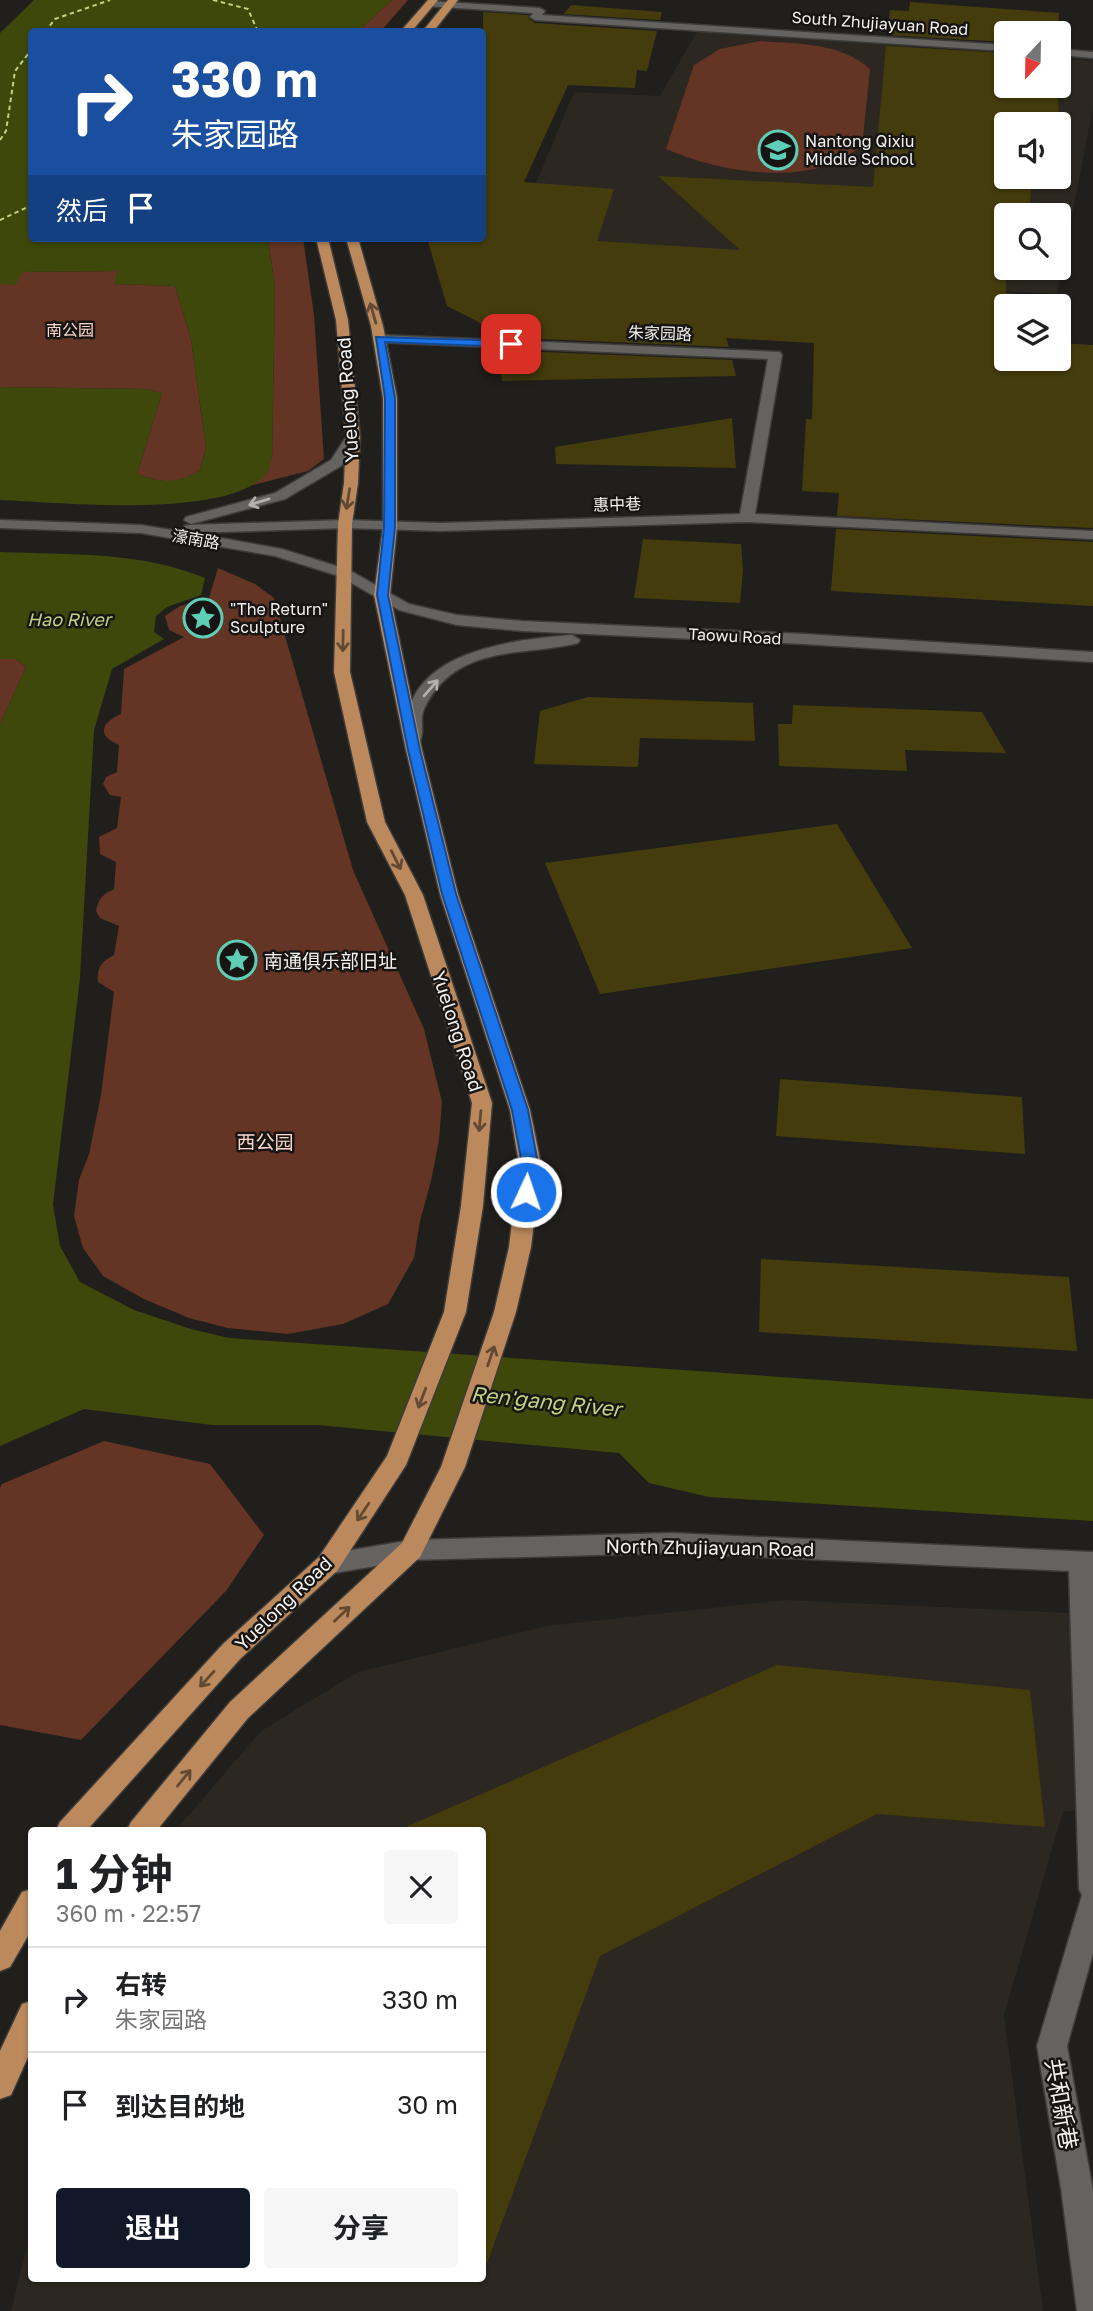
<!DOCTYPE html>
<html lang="zh">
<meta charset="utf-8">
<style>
:root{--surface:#fff;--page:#f6f6f6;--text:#202124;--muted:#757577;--line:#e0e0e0;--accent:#111827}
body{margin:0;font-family:"Golos Text","Noto Sans SC",sans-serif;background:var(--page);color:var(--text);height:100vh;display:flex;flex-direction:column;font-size:26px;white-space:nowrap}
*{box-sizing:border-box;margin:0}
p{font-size:23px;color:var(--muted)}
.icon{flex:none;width:38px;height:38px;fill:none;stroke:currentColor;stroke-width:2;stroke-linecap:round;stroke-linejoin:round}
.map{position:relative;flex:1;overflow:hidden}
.sheet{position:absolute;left:28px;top:1827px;width:458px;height:455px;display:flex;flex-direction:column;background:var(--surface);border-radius:7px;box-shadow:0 2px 5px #0004}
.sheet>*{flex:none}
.top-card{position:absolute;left:28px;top:28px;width:458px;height:214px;border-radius:7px;box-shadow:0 2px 5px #0004;background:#1a4fa0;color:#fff;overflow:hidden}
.needle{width:46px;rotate:202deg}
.tools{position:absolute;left:994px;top:21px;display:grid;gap:14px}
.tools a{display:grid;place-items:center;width:77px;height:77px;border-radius:7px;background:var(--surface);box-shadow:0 2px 5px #0004;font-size:35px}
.pin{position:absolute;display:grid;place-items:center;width:60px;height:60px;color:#fff;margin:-30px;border-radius:14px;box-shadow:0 4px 10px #0006}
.me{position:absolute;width:77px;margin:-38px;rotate:3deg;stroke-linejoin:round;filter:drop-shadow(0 0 5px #0008)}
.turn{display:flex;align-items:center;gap:24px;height:147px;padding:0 28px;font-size:32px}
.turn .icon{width:91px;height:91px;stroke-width:2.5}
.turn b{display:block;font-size:49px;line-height:60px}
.then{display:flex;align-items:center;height:66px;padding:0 28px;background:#0003;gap:14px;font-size:26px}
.round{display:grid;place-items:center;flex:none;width:74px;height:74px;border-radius:7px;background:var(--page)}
.headline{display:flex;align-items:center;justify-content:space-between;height:119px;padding:0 28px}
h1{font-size:42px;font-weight:700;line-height:52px}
.primary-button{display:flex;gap:14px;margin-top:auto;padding:14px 28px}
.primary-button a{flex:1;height:80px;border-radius:7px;background:var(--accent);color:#fff;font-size:28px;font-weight:700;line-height:80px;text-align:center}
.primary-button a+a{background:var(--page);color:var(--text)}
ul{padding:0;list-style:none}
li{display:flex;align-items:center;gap:21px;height:105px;padding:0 28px;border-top:2px solid var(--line)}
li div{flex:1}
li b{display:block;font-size:26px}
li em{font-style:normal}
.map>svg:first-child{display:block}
.built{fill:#2c2720;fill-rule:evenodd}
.green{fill:#643424}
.water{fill:#3e480b}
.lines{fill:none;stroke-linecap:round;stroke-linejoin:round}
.ferry{stroke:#c1d37e;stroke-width:2;stroke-dasharray:4.5 3.5;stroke-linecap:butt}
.building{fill:#443c0c}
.minor-casing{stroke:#3d3c3a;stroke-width:3}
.major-casing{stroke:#3d3c3a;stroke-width:3}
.minor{fill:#656360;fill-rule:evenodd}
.major{fill:#bc895d;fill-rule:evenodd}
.oneway{stroke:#614934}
.oneway2{stroke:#b3b1af}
.route{fill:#1a73e8;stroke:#114b97;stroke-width:2}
.labels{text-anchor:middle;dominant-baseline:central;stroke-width:5;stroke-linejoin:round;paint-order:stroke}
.far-street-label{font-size:16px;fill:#f2f1ef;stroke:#171513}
.far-poi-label{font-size:16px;fill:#f2f1ef;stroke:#171513;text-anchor:start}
.far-park-label{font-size:16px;fill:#fbd6ca;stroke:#171513}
.far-water-label{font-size:18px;font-style:italic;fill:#c1d37e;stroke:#171513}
.street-label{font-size:19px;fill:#f2f1ef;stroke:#171513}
.poi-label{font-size:19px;fill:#f2f1ef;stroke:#171513;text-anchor:start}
.park-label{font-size:19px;fill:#fbd6ca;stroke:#171513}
.water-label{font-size:21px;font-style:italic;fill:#c1d37e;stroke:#171513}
.near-street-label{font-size:23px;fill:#f2f1ef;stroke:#171513}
</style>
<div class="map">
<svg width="1093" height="2311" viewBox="0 0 1093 2311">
<rect width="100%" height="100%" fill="#201f1c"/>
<path class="built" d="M698,30l308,24v32h53v-28l34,3v46l-36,187 -274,-16 -279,-20 -21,-58 45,2 46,-110 86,4zM1006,124h53v53h-53zM1006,215h53v53h-53z
M784,1600l309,14v197h-30l-59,204 39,296h-1032l20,-81 1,48h451v-448h-307l85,-99 97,-59 189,-46z"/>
<path class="green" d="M392,0h16l-27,31h-23z
M760,41c37,3 81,1 110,28l-8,78c-8,4 -16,10 -24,14 -50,23 -124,9 -172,-12l28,-84 26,-16z
M268,238h35l11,77 10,144 -16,12 -59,15 19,-15 4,-15 3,-168z
M118,271l-3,13 60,2 16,53 15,109 -6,22c-23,15 -38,13 -63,4l25,-81 -16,-4 -146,-2v-103h15l7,-12z
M218,568l37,16 19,14 79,272 71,159 18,73 -3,38 -8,41 -11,40 -6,37 -26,46 -45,20 -55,10 -60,-6 -39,-10 -45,-19 -41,-23 -20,-28 -9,-32 5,-36 10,-26 12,-59 13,-103 -16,-10c-2,-14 4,-21 16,-27l5,-29 -19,-8 -4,-7c2,-12 7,-17 18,-22l2,-27 -16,-8 -1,-17 18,-9 4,-31 -11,-2 -7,-11 3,-7 11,-5 2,-27c-23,-10 -18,-22 2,-31l3,-45 60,-32 -15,-7 -4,-14 15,-10 29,-8z
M0,659h16l10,8 -26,57z
M104,1441l106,23 54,71 -38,56 -145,149 -81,-15v-237l2,-4z"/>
<path class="water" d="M34,0h358l-34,31 -326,1v206h236l7,50 -3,168c-1,4 -2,11 -4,15 -33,50 -213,31 -268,29v-113l146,2 16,4 -25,81c23,9 42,10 63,-4l6,-22 -15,-109 -16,-53 -61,-2 4,-13 -95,1 -8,13 -15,-1v-251z
M0,552c70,3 139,-1 205,26l-4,17 -34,12 -11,9 -2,16 10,7 -52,30 -18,61 -14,248 -27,227 7,41 20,36 54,28 57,19 38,9 864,61v122l-384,-24 -60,-14 -30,-30 -302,-28h-105l-128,-16 -84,37v-722l26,-57 -10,-8h-16z"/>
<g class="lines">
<path class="ferry" d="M213,0l35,9 10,23
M45,32l10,-13 55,-19
M0,140l6,-9 9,-60 17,-22
M0,220l32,-15"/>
</g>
<path class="building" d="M910,2l149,11 -1,20h-52v9l-119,-7 3,-25 19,1z
M571,5l91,7 -2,8 -96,-6z
M483,12l45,3 1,4 6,4 122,8 -10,40 -10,-1 -2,18 -67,-3 -44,97 90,7 -17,52 143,9 -82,-74 215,11 13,-141 120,7v33h51l6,87h-4v-49h-53v53h26l-3,38h-23v78l27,2 1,11h-28v53h53v-16l34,2v183l-256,-12 2,-23 -37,-2 4,-72h6l2,-76 -88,-5 3,9 -234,-10 -1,-7 -47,-24 -20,-68h56z
M497,350l235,10 4,16 -234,5z
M732,418l4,50 -180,-4 -1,-17z
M836,529l257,13v64l-262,-15z
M643,539l98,5 2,26 -3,33 -106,-5z
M588,697l165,6 2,38 -115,-3 -2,29 -104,-3 6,-53z
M793,705l189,7 24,41 -101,-3 2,21 -128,-5 -1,-42h14z
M837,824l75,124 -312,46 -55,-131z
M780,1079l242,18 3,57 -249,-18z
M761,1259l308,18 8,74 -318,-19z
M777,1665l253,25 15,137 -168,-13 -277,142 -113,307h-4v-433h-84z"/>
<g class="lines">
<defs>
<path id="minor" d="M429,1l111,7 5,3 -3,4 464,30v6l-471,-31 -5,-3 3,-4 -107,-7v-4z
M1059,49l34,3v6l-34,-3z
M379,335l401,17 2,3 -27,159 338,17v8l-346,-17 -306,9 -96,-3 -152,5 89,16 67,21 60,34 48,11 65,6 282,13 289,18v10l-289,-18 -282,-13 -65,-6 -58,-15 -60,-34 -64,-20 -134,-23 -141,-5v-8l141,5 43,7v-6l5,-1 156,-5 96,3 299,-9 28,-155 -394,-17v-6z
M353,433l7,4 -19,29 -56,33 -94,25 -7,-4 2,-3 89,-24 56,-33 17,-26z
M572,635l8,5 -2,3c-56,14 -123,0 -154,66 -5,10 1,22 -4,32l-6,1 -8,-5c-5,-85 103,-97 166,-102z
M671,1533l422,19v401l-26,93 26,145v120h-16l-16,-123 -24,-142 45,-151 -3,-6 -10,-318 -398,-18 -260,7 -83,14 -9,-3 -4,-7 4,-7 9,-3 83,-14z"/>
<path id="major" d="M428,0h10l-27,32h-11z
M448,0h10l-25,32h-11z
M316,238h12l20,82 12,117 -2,46 -6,41 -2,148 35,150 38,73 69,208 -9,103 -17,106 -60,153 -69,106 -96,87 -154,172h-31l4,-8 163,-178 96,-87 68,-101 57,-144 17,-106 11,-103 -67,-208 -38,-73 -33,-150 4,-148 6,-41 2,-46 -10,-117z
M346,238h12l25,88 14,72v129l-7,68 32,155 36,144 72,216 11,54 -10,83 -15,65 -51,155 -45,90 -172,161 -91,112h-30l4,-8 99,-120 172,-159 39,-76 53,-155 15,-65 10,-83 -9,-54 -70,-216 -34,-144 -32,-155 9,-68v-129l-12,-72z
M32,1889v40l-22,38 -10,4v-40l22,-39z
M32,2001v47l-21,47 -11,4v-48l22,-47z"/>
</defs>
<use href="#minor" class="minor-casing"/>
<use href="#major" class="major-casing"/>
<use href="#minor" class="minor"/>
<use href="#major" class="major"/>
</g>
<defs><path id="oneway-shaft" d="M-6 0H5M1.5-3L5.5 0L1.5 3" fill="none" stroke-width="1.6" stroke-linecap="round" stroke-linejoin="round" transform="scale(1.75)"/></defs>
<g class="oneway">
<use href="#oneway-shaft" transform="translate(373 313) rotate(-106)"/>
<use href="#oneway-shaft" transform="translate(348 499) rotate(99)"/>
<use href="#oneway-shaft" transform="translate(343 641) rotate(91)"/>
<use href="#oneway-shaft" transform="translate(396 860) rotate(63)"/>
<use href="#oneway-shaft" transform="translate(480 1121) rotate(95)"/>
<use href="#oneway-shaft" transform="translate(491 1356) rotate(-71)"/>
<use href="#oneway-shaft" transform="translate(422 1398) rotate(111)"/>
<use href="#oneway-shaft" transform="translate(363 1512) rotate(124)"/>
<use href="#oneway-shaft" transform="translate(342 1614) rotate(-43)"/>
<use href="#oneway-shaft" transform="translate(207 1679) rotate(132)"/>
<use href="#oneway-shaft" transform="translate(184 1778) rotate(-51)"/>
</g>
<g class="oneway2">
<use href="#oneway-shaft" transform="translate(259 502) rotate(163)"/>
<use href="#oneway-shaft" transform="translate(431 688) rotate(-49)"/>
</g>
<path class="route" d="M376,337l135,4 5,3 -5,3 -126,-5 10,56v129l-7,68 32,155 36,144 72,216 10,54 -4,28 -8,5 -8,-5 4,-28 -10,-54 -70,-216 -34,-144 -31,-155 7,-68 1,-129z"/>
<defs>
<symbol id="school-ring" viewBox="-11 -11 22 22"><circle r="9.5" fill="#171513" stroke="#5eceb7" stroke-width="1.5"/><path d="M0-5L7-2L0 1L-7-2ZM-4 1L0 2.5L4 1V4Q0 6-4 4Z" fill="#5eceb7"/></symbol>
<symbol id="sight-ring" viewBox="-11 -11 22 22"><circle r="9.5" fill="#171513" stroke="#5eceb7" stroke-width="1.5"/><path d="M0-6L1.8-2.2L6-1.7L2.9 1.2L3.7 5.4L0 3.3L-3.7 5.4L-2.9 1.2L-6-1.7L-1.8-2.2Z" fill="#5eceb7"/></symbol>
</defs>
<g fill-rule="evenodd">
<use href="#school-ring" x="756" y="128" width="44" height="44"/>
<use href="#sight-ring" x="181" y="596" width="44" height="44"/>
<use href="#sight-ring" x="215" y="938" width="44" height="44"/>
</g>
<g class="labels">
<g class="far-street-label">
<text transform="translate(880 23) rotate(4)">South Zhujiayuan Road</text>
<text transform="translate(660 333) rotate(2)">朱家园路</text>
<text transform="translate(617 504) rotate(-2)">惠中巷</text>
<text transform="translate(196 539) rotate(10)">濠南路</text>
<text transform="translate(735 636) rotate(3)">Taowu Road</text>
</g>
<g class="far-poi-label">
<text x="805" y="141">Nantong Qixiu<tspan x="805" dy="18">Middle School</tspan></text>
<text x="230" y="609">"The Return"<tspan x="230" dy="18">Sculpture</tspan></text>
</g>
<g class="far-park-label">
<text x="70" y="330">南公园</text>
</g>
<g class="far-water-label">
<text x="69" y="619">Hao River</text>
</g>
<g class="street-label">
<text transform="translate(347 400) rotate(-94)">Yuelong Road</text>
<text transform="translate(458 1031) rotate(72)">Yuelong Road</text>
<text transform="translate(710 1547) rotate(1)">North Zhujiayuan Road</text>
<text transform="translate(283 1603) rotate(-44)">Yuelong Road</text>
</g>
<g class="poi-label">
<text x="264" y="960">南通俱乐部旧址</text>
</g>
<g class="park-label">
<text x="265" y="1141">西公园</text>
</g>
<g class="water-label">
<text transform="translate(546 1401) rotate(6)">Ren'gang River</text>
</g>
<g class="near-street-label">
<text transform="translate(1062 2104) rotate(80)">共和新巷</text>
</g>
</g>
</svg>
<div class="tools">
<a><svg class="needle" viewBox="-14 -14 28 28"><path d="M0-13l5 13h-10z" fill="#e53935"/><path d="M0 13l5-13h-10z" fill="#757577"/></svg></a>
<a><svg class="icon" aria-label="sound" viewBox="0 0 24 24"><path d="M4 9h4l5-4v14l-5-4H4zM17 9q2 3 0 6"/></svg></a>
<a><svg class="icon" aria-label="search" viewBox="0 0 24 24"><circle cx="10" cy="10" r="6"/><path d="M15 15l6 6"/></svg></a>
<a><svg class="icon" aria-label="layers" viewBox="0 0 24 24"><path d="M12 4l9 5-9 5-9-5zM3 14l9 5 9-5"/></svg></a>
</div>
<div class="pin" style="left:511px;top:344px;background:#d93025"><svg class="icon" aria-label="arrive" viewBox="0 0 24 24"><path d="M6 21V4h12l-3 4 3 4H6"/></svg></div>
<svg class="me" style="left:526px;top:1192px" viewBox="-20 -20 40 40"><circle r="17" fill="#1a73e8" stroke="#fff" stroke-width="3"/><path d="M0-11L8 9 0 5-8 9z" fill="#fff"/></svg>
<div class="top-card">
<div class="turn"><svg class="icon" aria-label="right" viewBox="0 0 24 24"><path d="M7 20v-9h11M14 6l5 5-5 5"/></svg><div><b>330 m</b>朱家园路</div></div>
<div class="then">然后<svg class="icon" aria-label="arrive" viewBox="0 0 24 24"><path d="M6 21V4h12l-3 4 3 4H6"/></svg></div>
</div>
<section class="sheet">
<div class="headline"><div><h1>1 分钟</h1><p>360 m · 22:57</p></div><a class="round"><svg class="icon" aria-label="close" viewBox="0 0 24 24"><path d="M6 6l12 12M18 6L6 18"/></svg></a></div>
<ul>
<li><svg class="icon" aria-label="right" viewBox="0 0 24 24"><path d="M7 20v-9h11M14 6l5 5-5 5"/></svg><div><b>右转</b><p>朱家园路</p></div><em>330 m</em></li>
<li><svg class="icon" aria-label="arrive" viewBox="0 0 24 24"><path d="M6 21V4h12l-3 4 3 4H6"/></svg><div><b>到达目的地</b></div><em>30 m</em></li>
</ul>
<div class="primary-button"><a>退出</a><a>分享</a></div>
</section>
</div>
